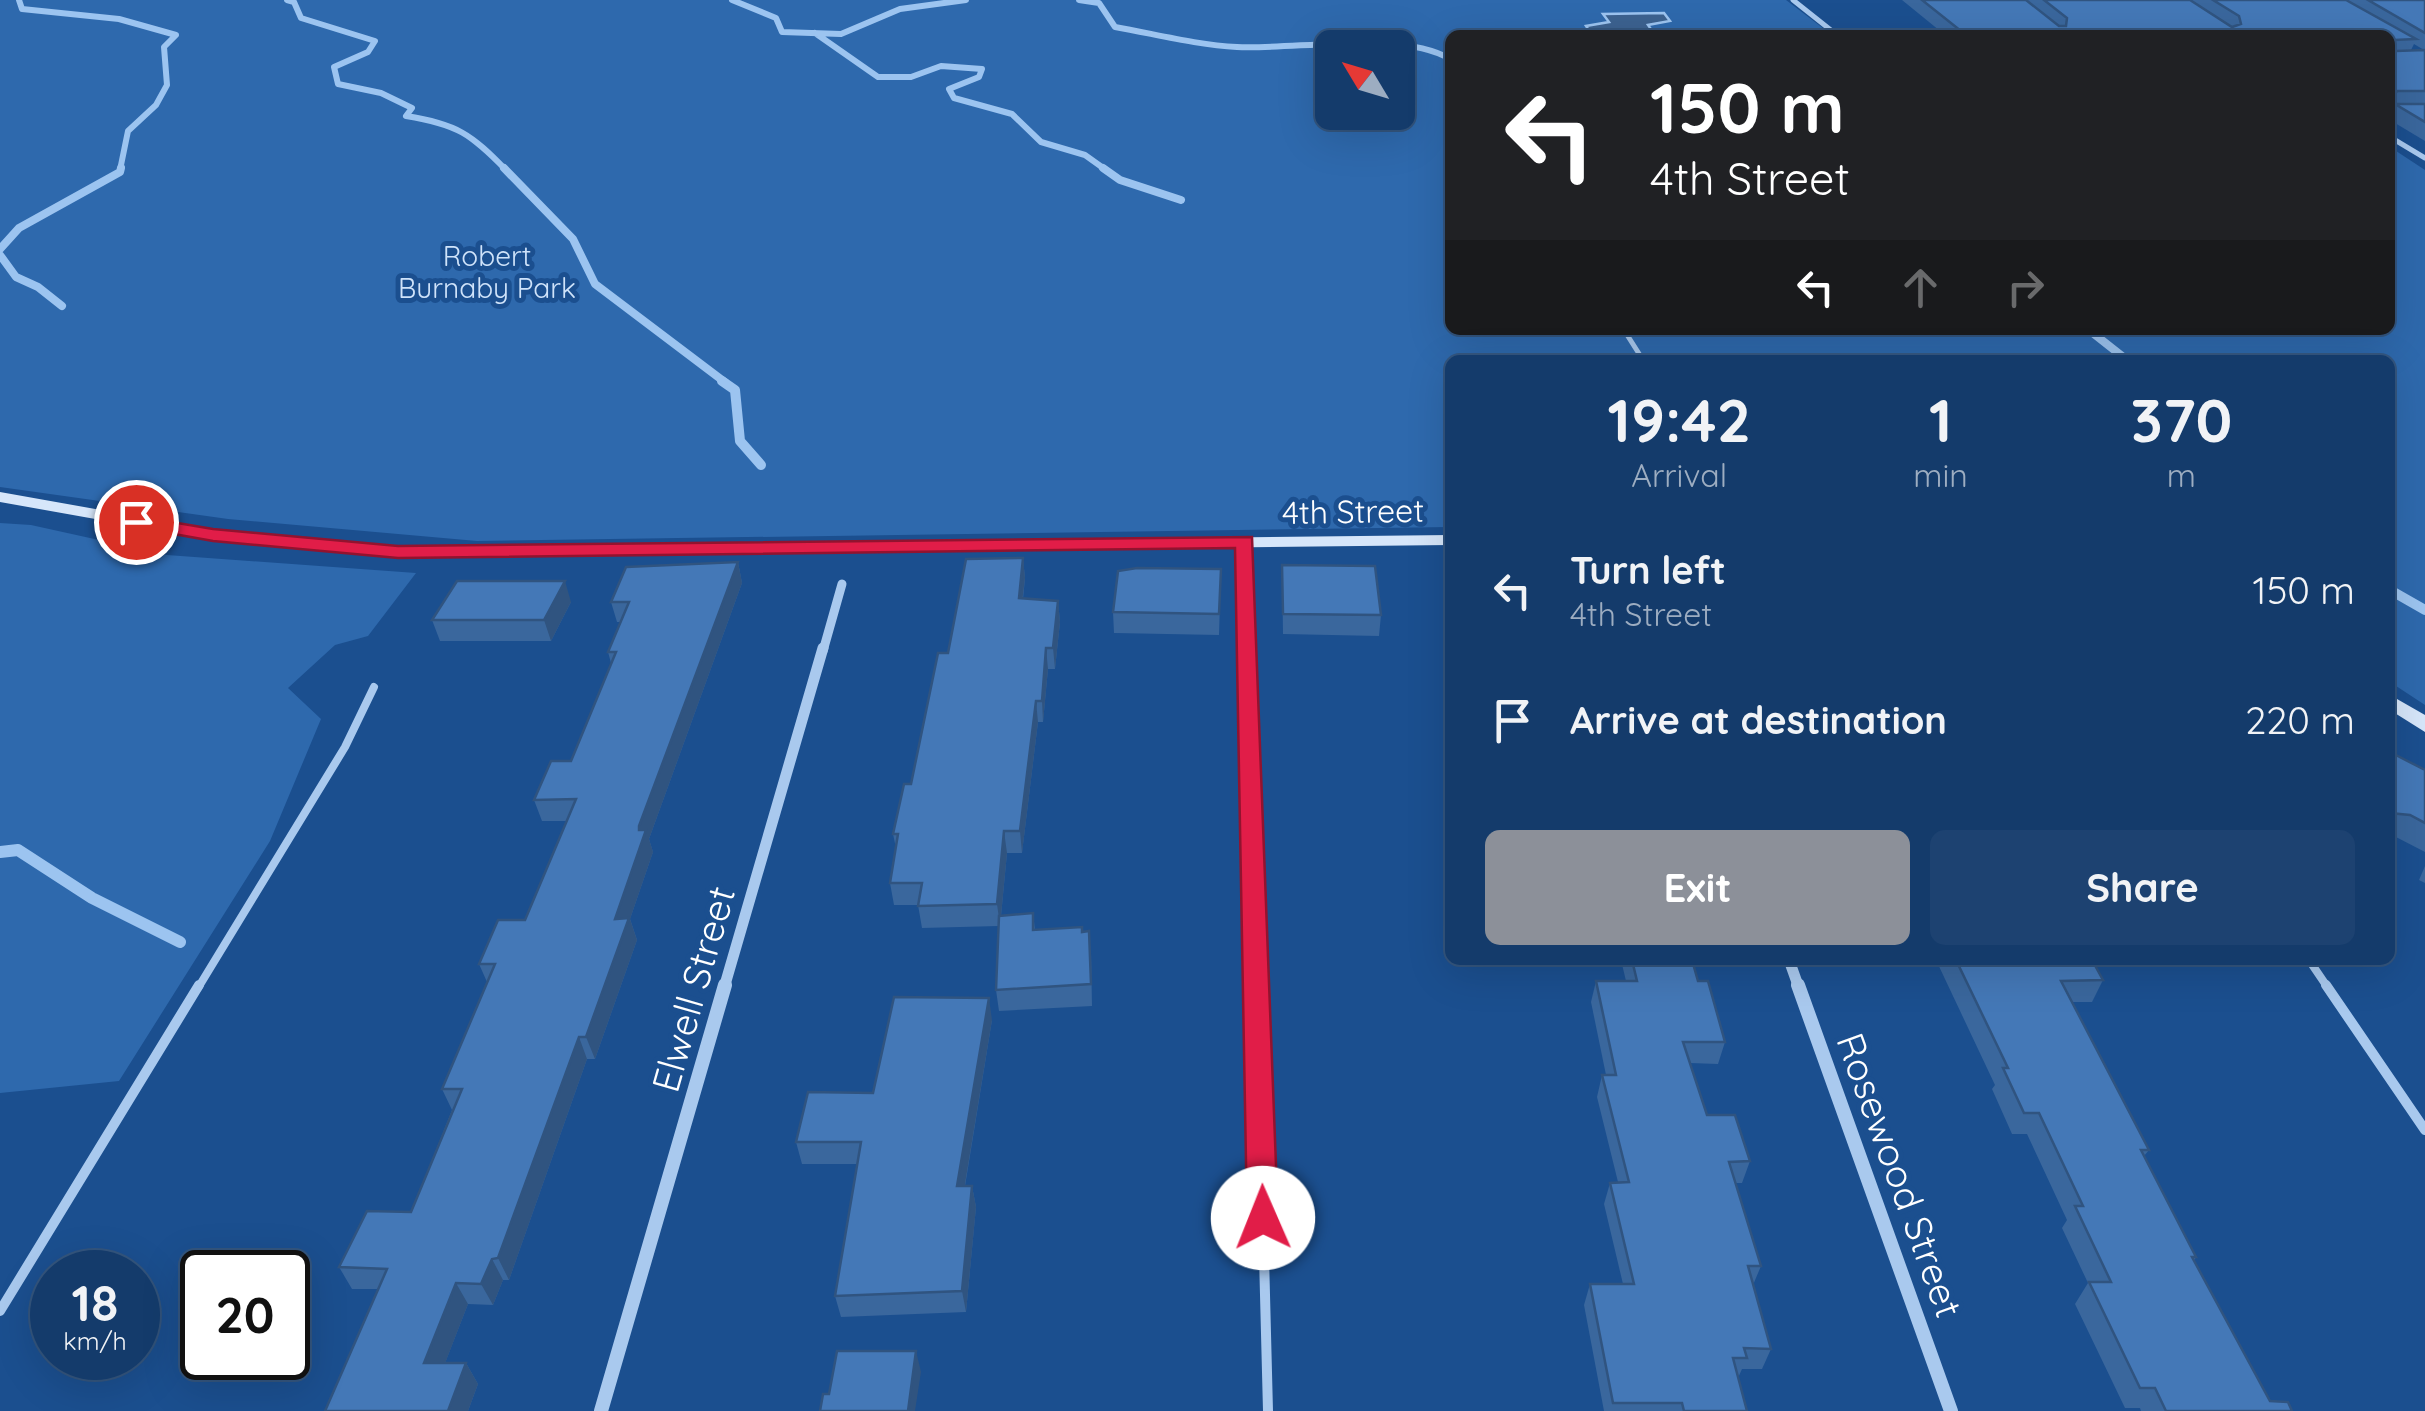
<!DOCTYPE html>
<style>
:root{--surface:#143b6b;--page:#1d4271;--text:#f1f3f6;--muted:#9dadc1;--line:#33557e;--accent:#8c9099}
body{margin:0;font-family:Quicksand,sans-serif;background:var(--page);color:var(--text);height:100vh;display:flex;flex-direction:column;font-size:38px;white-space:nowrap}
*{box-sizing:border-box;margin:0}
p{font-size:32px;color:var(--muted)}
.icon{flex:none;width:55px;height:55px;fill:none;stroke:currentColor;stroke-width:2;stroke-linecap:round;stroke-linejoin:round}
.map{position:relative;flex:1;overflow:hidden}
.side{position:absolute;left:1445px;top:355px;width:950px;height:610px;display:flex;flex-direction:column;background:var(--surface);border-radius:15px;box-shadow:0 10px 40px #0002,0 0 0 2px var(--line)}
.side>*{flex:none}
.guide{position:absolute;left:1445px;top:30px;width:950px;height:305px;border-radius:15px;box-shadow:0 10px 40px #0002,0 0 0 2px var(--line);background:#202124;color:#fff;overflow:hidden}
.needle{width:65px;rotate:308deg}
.buttons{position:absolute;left:1315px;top:30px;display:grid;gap:20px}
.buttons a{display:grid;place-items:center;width:100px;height:100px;border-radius:15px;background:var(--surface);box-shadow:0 10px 40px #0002,0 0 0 2px var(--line);font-size:50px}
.speed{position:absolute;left:30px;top:1250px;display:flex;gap:20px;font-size:50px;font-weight:700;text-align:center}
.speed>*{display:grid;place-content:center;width:130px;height:130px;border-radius:50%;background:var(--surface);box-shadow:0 10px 40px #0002,0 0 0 2px var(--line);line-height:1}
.speed small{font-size:25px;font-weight:400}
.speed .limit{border:5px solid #111;border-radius:15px;background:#fff;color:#111}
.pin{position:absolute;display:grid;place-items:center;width:85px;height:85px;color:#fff;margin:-42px;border:5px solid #fff;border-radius:50%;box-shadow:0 2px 10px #0007}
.me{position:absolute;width:110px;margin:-55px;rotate:359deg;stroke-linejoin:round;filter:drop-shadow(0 0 8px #0008)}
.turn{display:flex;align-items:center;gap:35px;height:210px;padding:0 40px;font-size:45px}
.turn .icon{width:130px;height:130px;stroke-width:2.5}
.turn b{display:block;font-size:70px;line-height:85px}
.lanes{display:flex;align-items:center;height:95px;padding:0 40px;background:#0003;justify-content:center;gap:50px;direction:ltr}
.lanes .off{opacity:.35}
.eta{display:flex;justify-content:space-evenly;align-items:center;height:170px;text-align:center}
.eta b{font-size:60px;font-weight:700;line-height:70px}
.button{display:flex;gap:20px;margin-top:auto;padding:20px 40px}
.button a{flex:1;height:115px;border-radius:15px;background:var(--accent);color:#fff;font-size:40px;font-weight:700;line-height:115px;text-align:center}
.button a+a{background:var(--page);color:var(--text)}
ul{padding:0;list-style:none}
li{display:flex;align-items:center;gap:30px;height:130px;padding:0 40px}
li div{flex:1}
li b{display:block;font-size:38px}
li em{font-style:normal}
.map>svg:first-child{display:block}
.green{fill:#2e69ad;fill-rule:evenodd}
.water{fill:#3c6290;stroke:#9cc4f0;stroke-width:2.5}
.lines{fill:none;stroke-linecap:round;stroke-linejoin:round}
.stream-far3{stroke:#9cc4f0;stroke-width:6}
.stream-far2{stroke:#9cc4f0;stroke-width:8}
.stream-far1{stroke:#9cc4f0;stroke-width:10}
.stream{stroke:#9cc4f0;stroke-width:12}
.lane-far3{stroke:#a9c9ee;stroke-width:5}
.lane-far2{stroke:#a9c9ee;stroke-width:6}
.lane-far1{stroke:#a9c9ee;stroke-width:8}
.lane{stroke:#a9c9ee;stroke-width:10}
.street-far3{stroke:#a9c9ee;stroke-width:5}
.street-far2{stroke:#a9c9ee;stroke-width:9}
.street-far1{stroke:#a9c9ee;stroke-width:11}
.street{stroke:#a9c9ee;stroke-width:14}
.secondary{fill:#d6e6fa;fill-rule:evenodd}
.wall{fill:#3a679d;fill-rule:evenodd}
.shaded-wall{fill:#305480}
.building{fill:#4478b7;stroke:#305480;stroke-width:2.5}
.route{fill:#e11d48;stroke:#92132f;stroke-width:2.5}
.labels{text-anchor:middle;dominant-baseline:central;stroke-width:10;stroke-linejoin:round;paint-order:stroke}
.far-park-label{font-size:28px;fill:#cfe3fa;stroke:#1b4f8f}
.street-label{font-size:32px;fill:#fff;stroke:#1b4f8f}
.near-street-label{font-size:38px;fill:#fff;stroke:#1b4f8f}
</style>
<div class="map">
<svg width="2425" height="1411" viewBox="0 0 2425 1411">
<rect width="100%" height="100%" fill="#1b4f8f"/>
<path class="green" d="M0,0h1786l46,35h-382v295h940v-183l35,23v535l-35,-23v-322h-940v167l-973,14 -249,-22 -228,-32zM1332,48h66v64h-66z
M0,523l31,2 136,30 249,18 -48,63 -33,9 -47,43 33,31 -51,122 -151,240 -119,12z"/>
<path class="water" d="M1664,13l6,8 -22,4 7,10h-63l-6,-9 23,-4 -6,-8z"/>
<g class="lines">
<path class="stream-far3" d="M19,0l3,9 97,10 57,16 -12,12 3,38 -11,20 -28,26 -8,39
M287,0l7,2 7,16 74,23 -7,11 -34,15 4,17 43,9 31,15 -6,8c51,8 65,18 100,54
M732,0l44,18 6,14 59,2 59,-25 66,-9
M1079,0l20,3 16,24c40,7 82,18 122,20 57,3 165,-17 213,12
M815,33l63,44h33l30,-11 41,3 -3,8 -30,12 5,9 58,16 29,28 44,13 21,15"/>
<path class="stream-far2" d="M504,168l69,71 22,45 131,99
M1103,168l17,12 61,20
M0,249l19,-21 101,-56 1,-4
M0,255l16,22 22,10 24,19
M2089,330l38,30"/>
<path class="stream-far1" d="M722,381l13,9 5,51 21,24
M2390,590l35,20"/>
<path class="stream" d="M0,852l18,-2 74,48 88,44"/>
<path class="lane-far3" d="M1624,330l19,30"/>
<path class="lane-far2" d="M1245,541l3,110"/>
<path class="lane-far1" d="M1248,648l9,340
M2309,960l19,28
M198,988l147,-241 29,-60"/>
<path class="lane" d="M1257,985l11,426
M2326,985l99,145
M0,1311l199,-326"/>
<path class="street-far3" d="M1793,0l44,35
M2390,137l35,21"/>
<path class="street-far2" d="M823,651l19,-67"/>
<path class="street-far1" d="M1789,960l10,28
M724,988l99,-340"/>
<path class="street" d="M1798,985l153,426
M601,1411l124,-426"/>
<path class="secondary" d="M0,492l213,38 185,17 1052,-12v10l-1052,12 -185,-17 -213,-38z
M2390,695l35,20v17l-35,-22z"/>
</g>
<path class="wall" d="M1902,0h523v141l-35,-21v-85h-445zM2414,44l10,6h-13z
M1023,558l2,20 -2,21 35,2 2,21 -5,47h-7l-5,53h-5l-16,131h-15l-6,63 32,-3 2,17 47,2 9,21 1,53 -93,5 -3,-21 3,-64 -77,2 -4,-23h-24l-4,-22 6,-35 -3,-14 18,-50 37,-131z
M738,562l4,21 -93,256 4,13 -23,67 7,21 -42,119h-8l-78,221h-6l-10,25 -25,-1 -23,59h21l12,21 -10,27h-143l53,-122h-26l-13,-22 72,-55 41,-102 -10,-21 45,-107 -8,-18 46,-44 42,-99h-25l-8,-21 37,-39 40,-98 -3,-11 12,-30h-3l-6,-20z
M1282,565l99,50 -2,21 -96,-2z
M1221,569l-2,66 -105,-2 -1,-21z
M571,602l-20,39h-111l-8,-21z
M2390,752l35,18v82l-29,-15 -6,-1z
M2425,866v17l-6,-3z
M1621,960h71l6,21 27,61 -7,22 -28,-1 17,52 43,46 -8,22h-7l26,83 -8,19 18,64 -9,20h-20l-4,9 9,33h-143l-20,-106 6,-21h33l-19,-80 6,-21 8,-1 -21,-85 5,-22h4l-15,-73 5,-21h30z
M1936,960h156l11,20 -11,22h-20l77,148 -5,6 52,101 -2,4 76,140 22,10h-151l-1,-3h-15l-50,-104 13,-21 -26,-55 5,-8 -40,-86h-15l-20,-45 3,-4z
M992,1020l-27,166h7l4,21 -10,105 -125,5 -6,-21 22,-132h-55l-6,-22 77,-49z"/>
<path class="shaded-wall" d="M1023,558l2,20 -5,41 -1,-21z
M738,562l4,21 -93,256 4,13 -23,67 7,21 -42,119 -9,-22 53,-211z
M565,581l6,21 -20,39 -7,-21z
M1058,601l2,21 -5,47 -2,-21z
M1046,648l2,21 -5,53 -1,-21z
M1036,701l2,21 -16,131 -2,-22z
M1004,831l3,22 -7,73 -3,-22z
M989,998l3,22 -31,188 -4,-22z
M579,1037l8,22 -78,221 -11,-22z
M972,1186l4,21 -10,105 -4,-21z
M492,1259l11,21 -10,25 -12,-21z
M456,1283l12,21 -31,80 -13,-21z
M916,1351l5,21 -6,39h-7z
M466,1363l12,21 -10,27h-20z"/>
<path class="building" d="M1922,0h104l33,26h7l1,-8 -23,-18h146l42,27 9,-3 -2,-8 -26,-16h133l70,39 -21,1 -4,4 5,7 29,-1v41h-28l-6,9 6,4h28v18l-35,-21v-66h-424z
M2368,0h57v33z
M1023,558l-4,40 39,3 -5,47h-7l-4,53h-6l-16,130h-16l-7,73 -79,2 4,-23h-32l8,-49h-5l11,-50h7l27,-131h10l18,-94z
M738,562l-99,264v4h7l-31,89 14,-1 -43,119h-7l-81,221 -6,1 -11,25 -25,-1 -32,80h42l-18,48h-123l62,-142 -48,-2 28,-56 44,1 51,-123h-20l53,-125h-16l19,-44h27l51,-121 -42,1 17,-39h20l45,-109h-8l21,-50h-18l15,-35z
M1282,565l93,1 6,49 -98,-1z
M1137,568l84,1 -2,45 -106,-2 5,-41z
M457,581h108l-21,39h-112z
M2390,752l35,18v53l-15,-8 -20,-2z
M1033,913v17l49,-3v5l7,-1 2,53 -95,6 3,-74z
M1632,960h60l6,21h10l17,61h-42l24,73h28l15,46 -21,1 32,104h-13l23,83 -27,-1 3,10h-14l14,53h-63l-2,-8h-69l-23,-119h44l-24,-101 19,-1 -27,-107h14l-20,-94h41z
M1956,960h136l11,20 -42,1 88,169h-8l55,107h-4l78,144 18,1 4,9h-126l-11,-23h-15l-51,-106h22l-36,-76h8l-44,-93h-15l-21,-45h5z
M894,997l95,1 -32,188h15l-10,105 -127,5 26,-154h-65l12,-50 65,1z
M837,1351h79l-8,60h-88l3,-17h6z"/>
<path class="route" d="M136,516l77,13 185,17 854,-9 26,681 -4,10 -11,4 -11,-4 -5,-10 -12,-670 -837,10 -185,-17 -84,-15 -3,-4z"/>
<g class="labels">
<g class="far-park-label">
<text x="487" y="255">Robert<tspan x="487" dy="32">Burnaby Park</tspan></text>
</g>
<g class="street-label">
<text transform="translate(1353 511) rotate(-1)">4th Street</text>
</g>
<g class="near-street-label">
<text transform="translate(693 989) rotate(-74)">Elwell Street</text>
<text transform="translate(1900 1175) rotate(70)">Rosewood Street</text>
</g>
</g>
</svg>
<div class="buttons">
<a><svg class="needle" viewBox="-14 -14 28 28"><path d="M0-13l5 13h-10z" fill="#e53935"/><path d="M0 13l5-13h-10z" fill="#9dadc1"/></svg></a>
</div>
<div class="speed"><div>18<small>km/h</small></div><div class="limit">20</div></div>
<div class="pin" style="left:136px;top:522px;background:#d93025"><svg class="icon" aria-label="arrive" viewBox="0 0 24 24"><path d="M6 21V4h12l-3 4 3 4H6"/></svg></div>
<svg class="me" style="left:1263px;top:1218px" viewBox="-20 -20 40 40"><circle r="19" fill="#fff"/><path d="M0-13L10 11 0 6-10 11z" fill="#e11d48"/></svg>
<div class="guide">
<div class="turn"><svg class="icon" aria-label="left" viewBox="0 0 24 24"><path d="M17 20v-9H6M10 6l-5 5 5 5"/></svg><div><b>150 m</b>4th Street</div></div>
<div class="lanes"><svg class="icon" aria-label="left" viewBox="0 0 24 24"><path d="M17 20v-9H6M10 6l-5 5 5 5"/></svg><svg class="icon off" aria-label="ahead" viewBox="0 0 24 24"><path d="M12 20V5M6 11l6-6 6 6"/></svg><svg class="icon off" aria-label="right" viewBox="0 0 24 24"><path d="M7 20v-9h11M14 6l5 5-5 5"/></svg></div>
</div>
<section class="side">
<div class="eta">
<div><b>19:42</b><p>Arrival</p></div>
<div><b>1</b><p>min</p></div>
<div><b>370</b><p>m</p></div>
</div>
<ul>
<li><svg class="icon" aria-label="left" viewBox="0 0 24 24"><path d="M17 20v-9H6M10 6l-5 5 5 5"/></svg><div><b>Turn left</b><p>4th Street</p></div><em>150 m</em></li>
<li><svg class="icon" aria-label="arrive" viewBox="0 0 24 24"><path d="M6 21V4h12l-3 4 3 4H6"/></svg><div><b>Arrive at destination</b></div><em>220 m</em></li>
</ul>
<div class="button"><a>Exit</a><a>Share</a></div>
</section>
</div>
